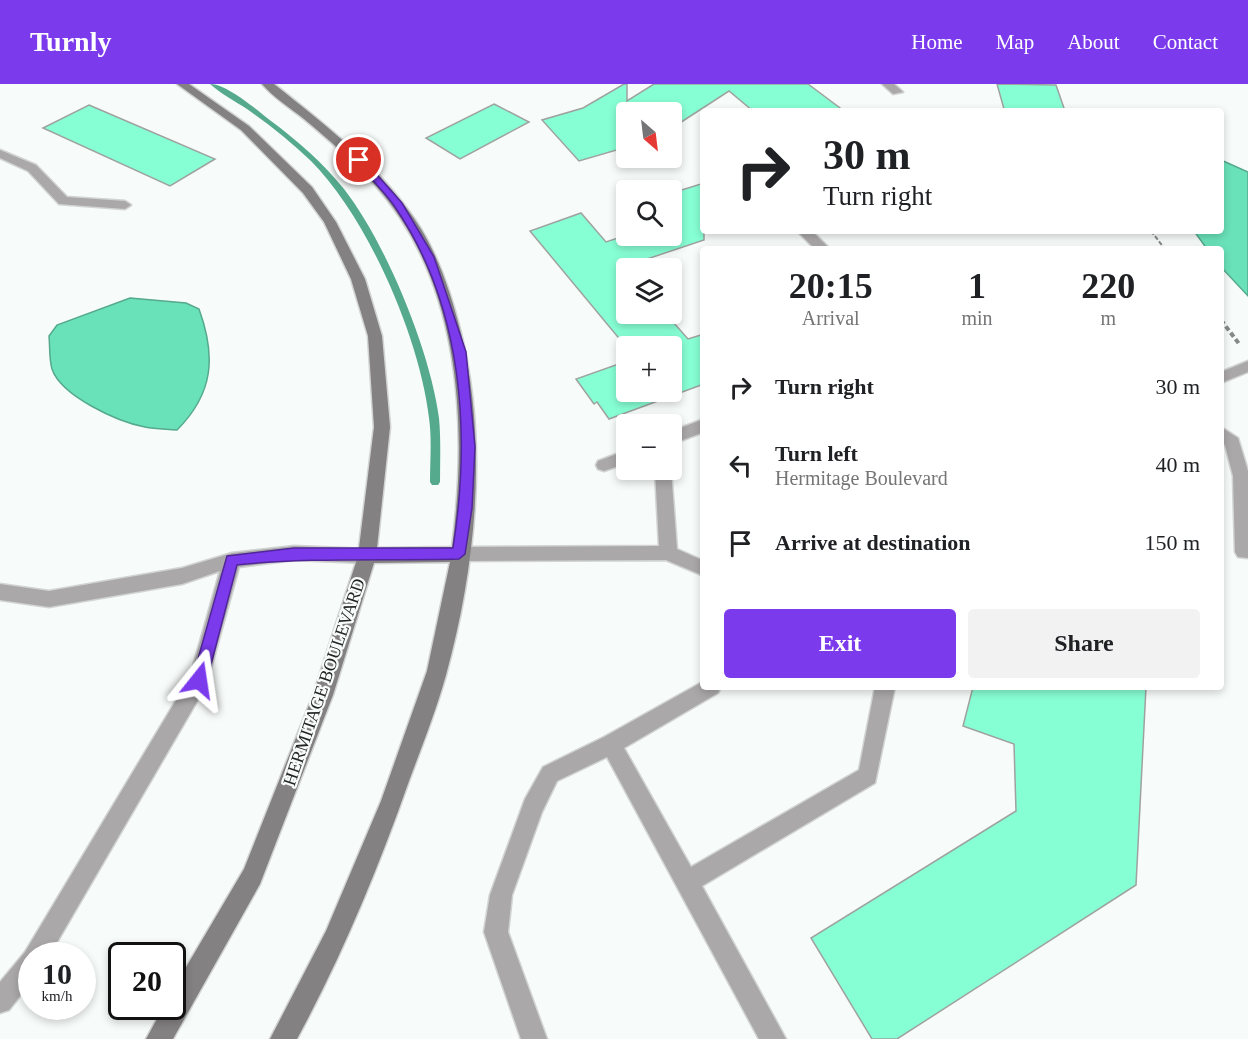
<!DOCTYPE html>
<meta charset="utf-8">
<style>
:root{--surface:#fff;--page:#f2f2f2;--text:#202124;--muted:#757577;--accent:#7c3aed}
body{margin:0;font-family:"Times New Roman",serif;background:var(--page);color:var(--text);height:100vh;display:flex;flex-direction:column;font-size:22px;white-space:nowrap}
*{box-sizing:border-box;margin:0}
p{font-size:20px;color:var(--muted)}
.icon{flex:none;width:33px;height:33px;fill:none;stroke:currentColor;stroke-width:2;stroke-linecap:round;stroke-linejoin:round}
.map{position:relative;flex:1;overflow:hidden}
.side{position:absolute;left:700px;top:162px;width:524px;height:444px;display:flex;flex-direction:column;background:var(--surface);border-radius:6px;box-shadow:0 3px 9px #0003}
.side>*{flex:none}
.guide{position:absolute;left:700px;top:24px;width:524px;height:126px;border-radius:6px;box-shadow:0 3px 9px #0003;background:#fff;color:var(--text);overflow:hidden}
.needle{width:39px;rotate:152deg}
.buttons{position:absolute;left:616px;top:18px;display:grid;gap:12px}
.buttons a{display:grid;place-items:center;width:66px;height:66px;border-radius:6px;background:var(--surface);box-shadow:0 3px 9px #0003;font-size:30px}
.speed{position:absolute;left:18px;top:858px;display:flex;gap:12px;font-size:30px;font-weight:700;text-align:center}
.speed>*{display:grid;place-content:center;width:78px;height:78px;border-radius:50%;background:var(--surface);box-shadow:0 3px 9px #0003;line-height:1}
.speed small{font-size:15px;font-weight:400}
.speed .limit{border:3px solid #111;border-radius:9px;background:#fff;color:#111}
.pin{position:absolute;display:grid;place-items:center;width:51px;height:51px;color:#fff;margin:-26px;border:3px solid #fff;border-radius:50%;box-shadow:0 2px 6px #0007}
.me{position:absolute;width:66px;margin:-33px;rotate:15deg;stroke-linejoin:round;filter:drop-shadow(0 0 4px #0008)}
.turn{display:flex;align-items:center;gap:21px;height:126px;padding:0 24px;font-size:27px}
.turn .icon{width:78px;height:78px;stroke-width:2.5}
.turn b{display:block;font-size:42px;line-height:51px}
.eta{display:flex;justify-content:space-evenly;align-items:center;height:102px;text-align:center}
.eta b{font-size:36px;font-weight:800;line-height:42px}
.primary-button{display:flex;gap:12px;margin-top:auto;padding:12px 24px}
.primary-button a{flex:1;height:69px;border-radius:6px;background:var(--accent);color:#fff;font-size:24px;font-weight:800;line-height:69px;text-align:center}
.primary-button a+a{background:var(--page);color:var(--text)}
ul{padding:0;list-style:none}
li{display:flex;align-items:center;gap:18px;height:78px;padding:0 24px}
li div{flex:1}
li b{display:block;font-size:22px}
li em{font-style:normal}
header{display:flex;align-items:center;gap:36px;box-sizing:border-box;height:84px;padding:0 30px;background:var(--accent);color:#fff}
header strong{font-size:28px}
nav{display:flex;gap:33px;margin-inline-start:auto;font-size:21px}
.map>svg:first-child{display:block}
.water{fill:#6ae2b9;stroke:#55a98c;stroke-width:1.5}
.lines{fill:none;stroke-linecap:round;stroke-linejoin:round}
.stream{fill:#55a98c;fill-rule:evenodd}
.building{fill:#87ffd4;stroke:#9ea2a0;stroke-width:1.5}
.lane-casing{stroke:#d1d4d3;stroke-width:3}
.street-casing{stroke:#d1d4d3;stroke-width:3}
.secondary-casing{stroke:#d1d4d3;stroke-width:3}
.path-far1{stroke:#868987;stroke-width:2;stroke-dasharray:4.5 2;stroke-linecap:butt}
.path{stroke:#868987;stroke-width:4;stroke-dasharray:5 3;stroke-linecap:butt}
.lane{fill:#aaa8a9;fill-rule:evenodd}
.street{fill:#aaa8a9;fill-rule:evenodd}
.secondary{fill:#848182;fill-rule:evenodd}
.route{fill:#7c3aed;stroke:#51269a;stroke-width:1.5}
.labels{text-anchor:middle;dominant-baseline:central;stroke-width:4.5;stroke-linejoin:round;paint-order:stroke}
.street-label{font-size:18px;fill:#232524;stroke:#f7fbf9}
</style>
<header>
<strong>Turnly</strong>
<nav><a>Home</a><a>Map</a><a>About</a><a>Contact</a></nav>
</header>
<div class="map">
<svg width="1248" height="955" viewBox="0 0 1248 955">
<rect width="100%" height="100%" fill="#f7fbf9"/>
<path class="water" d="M1221,76l27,12v124l-27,-29v-18h-14l-13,-18h27z
M130,214l56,5 13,6c17,47 15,84 -22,121 -11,-1 -22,-1 -32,-3 -27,-5 -84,-31 -93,-58 -3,-10 -2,-23 -3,-33l8,-11z"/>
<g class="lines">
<path class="stream" d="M210,0c17,0 47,26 61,37 27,20 52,42 73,68 42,54 86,161 95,229 2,21 1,43 1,64l-2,3h-6l-2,-3c0,-21 2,-43 -1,-64 -9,-79 -61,-200 -118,-257 -20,-19 -41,-36 -64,-52 -12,-8 -26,-15 -37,-25z"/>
</g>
<path class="building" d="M624,0h3v17l27,-17h154l36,27h-91l-24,-20 -57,37v-16h-36l-9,-3v38l-48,14 -37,-41 41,-12z
M997,0l59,1 9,26 -61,-2z
M494,20l35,18 -69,37 -34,-21z
M89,21l126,54 -45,27 -127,-58z
M704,99v57l-78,26 2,2 -1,46h39l22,25 16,-5v50l-95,35 -12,-17 -3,2 -18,-25 51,-18v31h45v-46l-45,2 -97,-117 51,-18 25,29 21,-7 45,1v-43z
M973,603h173l-10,198 -239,154h-25l-61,-101 205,-127 -2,-67 -51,-18z"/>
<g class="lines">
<defs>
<path id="lane" d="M0,66l36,15 31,32 58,4 6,4 -6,4 -66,-5 -31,-33 -28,-13z
M797,147h15l18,18h-15z
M1248,277v11l-27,11v-11z
M704,335v13l-32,12v-13z
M1221,343l17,11 10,33v87l-10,-1 -3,-5 -2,-76 -8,-31 -4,-3z
M627,366v13l-23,8 -6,-2 -2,-4 2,-4z
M655,386h16l6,79 27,12v15l-38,-16 -207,1 -6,-2 -3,-5 3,-5 6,-2 200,-1z
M294,462l73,3 6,2 3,5 -3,5 -6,2 -73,-3 -55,7 -33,119 -157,270h-17v25l-23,29 -9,3v-31l25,-30 165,-275 30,-106 -38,13 -133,23 -49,-7v-16l49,7 133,-23 50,-15z
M704,597v6h17l-3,6 -94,55 67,119 168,-97 16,-83h20l-20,96 -173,103 84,153h-27l-152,-282 -50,24 -15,31 -30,83 -4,37 39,107h-26l-37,-107 6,-37 35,-96 18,-32 61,-30z"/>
<path id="street" d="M882,0h12l9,8 -10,2z"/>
<path id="secondary" d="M177,0h12l60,42 63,61 24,35 29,57 17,57 8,91 -13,121 75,-1c16,-122 9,-267 -78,-363 -22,-24 -46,-45 -70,-65 -14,-11 -31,-22 -42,-35h12c54,43 110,86 147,145 19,31 31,68 40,104 27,111 15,233 -15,342 -10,36 -24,71 -37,106 -31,88 -67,175 -112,258h-27l56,-108 55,-130 46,-130 23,-109 -76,1 -41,132 -73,189 -87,155h-27l18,-33h8v-15l72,-122 69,-174 45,-139 16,-129 -6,-91 -17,-57 -27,-57 -21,-29 -62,-63z"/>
</defs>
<use href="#lane" class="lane-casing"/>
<use href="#street" class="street-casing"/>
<use href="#secondary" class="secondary-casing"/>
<path class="path-far1" d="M1151,147l14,18"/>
<path class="path" d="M1221,236l19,25"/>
<use href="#lane" class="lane"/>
<use href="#street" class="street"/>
<use href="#secondary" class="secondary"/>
</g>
<path class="route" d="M356,74h6l40,45 32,54 32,95 9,95 -3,61 -7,46 -6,5c-74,2 -148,-2 -222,6l-30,115 -8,7 -7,-7 35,-124 67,-8h159c18,-115 10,-242 -58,-341 -11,-16 -26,-30 -39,-45z"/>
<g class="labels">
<g class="street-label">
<text transform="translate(324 598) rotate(-71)">HERMITAGE BOULEVARD</text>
</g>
</g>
</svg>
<div class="buttons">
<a><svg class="needle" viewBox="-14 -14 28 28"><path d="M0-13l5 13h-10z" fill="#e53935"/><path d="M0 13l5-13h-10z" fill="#757577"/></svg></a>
<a><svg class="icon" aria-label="search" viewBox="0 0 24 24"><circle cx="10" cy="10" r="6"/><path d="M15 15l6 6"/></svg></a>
<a><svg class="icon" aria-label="layers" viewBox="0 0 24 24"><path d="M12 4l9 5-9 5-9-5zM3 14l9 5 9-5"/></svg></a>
<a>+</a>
<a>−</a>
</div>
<div class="speed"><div>10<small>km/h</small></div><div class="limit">20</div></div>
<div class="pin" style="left:359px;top:76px;background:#d93025"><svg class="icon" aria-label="arrive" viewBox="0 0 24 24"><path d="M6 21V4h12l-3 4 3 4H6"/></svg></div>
<svg class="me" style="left:199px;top:596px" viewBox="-20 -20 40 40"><path d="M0-17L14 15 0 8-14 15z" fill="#7c3aed" stroke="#fff" stroke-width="4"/></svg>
<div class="guide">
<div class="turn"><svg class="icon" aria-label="right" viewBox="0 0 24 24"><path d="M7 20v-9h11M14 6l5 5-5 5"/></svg><div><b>30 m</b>Turn right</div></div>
</div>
<section class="side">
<div class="eta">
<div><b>20:15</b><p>Arrival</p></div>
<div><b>1</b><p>min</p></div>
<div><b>220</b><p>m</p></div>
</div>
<ul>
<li><svg class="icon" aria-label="right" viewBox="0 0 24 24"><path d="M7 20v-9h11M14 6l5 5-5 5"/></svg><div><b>Turn right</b></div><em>30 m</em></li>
<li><svg class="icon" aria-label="left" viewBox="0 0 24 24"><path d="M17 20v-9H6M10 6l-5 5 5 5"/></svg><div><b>Turn left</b><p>Hermitage Boulevard</p></div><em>40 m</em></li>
<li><svg class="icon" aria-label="arrive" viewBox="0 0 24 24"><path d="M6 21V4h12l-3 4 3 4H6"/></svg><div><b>Arrive at destination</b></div><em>150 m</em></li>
</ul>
<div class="primary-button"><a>Exit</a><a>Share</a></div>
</section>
</div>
